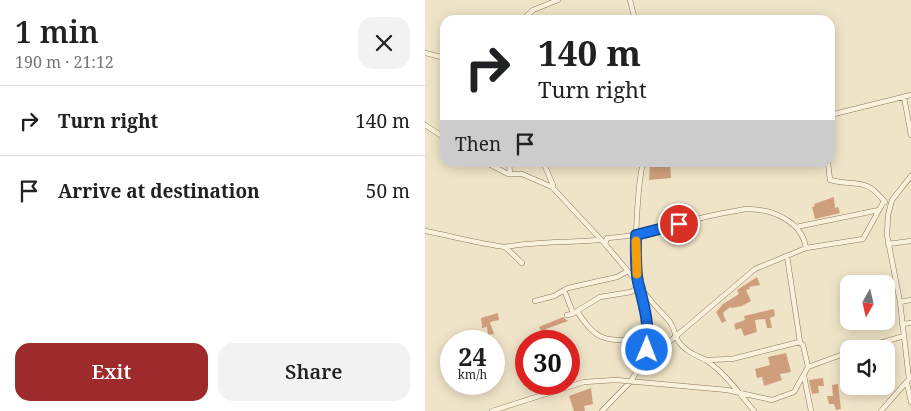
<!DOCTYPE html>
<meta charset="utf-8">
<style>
:root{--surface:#fff;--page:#f2f2f2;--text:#202124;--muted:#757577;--line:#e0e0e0;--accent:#9e2a2b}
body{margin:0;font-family:"Noto Serif",serif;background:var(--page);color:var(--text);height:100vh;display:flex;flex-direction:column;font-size:19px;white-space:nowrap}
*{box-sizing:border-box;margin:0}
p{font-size:16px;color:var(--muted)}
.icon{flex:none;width:28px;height:28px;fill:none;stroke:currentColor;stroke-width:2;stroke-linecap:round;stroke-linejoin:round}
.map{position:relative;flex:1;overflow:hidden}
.side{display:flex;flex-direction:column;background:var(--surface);width:425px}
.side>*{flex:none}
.hud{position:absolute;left:15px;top:15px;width:395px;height:152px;border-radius:15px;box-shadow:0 2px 12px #0003;background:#fff;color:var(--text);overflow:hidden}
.needle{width:32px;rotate:188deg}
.fabs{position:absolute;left:415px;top:275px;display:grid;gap:10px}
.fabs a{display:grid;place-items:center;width:55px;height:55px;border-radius:10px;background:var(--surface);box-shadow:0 2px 12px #0003;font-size:25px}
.speed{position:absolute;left:15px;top:330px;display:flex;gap:10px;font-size:25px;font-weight:700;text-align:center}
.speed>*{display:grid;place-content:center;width:65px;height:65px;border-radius:50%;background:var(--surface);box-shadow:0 2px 12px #0003;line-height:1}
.speed small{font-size:12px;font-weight:400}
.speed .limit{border:8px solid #d22;background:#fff;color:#111}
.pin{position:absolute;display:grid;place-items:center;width:42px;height:42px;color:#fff;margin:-21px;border:2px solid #fff;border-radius:50%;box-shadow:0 1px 5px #0007}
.me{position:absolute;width:55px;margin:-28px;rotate:1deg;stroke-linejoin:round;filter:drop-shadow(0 0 4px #0008)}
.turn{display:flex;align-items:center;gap:18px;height:105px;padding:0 15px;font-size:22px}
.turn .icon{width:65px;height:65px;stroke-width:2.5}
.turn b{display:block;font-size:35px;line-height:42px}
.then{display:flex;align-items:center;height:48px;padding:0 15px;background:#0003;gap:10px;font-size:19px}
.round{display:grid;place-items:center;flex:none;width:52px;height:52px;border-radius:15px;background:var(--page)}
.head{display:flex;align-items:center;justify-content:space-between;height:85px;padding:0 15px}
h1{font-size:30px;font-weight:600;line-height:38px}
.primary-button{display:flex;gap:10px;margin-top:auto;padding:10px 15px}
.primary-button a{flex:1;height:58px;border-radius:15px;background:var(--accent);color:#fff;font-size:20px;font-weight:600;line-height:58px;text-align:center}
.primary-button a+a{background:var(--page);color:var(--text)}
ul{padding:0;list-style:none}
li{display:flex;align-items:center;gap:15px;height:70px;padding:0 15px;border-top:1px solid var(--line)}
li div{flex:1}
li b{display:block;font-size:19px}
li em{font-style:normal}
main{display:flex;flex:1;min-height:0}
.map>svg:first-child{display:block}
.building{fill:#cf9f7d}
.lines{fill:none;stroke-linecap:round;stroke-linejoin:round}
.minor-casing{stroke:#8d765c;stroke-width:5.5}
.minor{stroke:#faf1dc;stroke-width:4.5}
.route-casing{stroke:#114b97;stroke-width:12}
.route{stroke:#1a73e8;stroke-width:9}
.slow{stroke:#f59e0b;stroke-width:9}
</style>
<main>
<section class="side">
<div class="head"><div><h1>1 min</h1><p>190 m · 21:12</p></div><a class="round"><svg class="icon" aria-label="close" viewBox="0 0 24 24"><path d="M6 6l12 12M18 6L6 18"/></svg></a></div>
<ul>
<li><svg class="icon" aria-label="right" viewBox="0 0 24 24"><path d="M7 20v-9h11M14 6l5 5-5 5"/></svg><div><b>Turn right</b></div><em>140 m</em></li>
<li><svg class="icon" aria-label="arrive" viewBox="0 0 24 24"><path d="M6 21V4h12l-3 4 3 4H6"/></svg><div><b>Arrive at destination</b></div><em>50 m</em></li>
</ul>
<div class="primary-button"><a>Exit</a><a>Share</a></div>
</section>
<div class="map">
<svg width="486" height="411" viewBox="0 0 486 411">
<rect width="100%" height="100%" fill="#f0e4c8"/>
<path class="building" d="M225,162h20l1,16 -22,2z
M409,197l1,11 3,-1 2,6 -25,6 -3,-12 3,-1 -1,-2z
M332,277l3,8 -11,2 1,2 -4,1 5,11 -9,5 -11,2 -1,-1 -7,6 3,8 -4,2 -6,-11 7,-8 16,-10 -2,-4z
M349,309l1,7 -5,2 2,10h-5l-2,-9 -10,1 2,12 -13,4 -3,-8 -5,2 -2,-6 11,-4 -1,-4z
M73,313l1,7 -9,2 4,12 -6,1 -1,-8 -5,1 -1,-10z
M138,317l5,4 -22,8 1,3 -5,1 -3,-6z
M361,353l5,19 -11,2 2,6 -18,6 -2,-9 -5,1 -2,-9 15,-4 -2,-8z
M398,378l1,8h-6l1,7 -7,1 -3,-14z
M413,384l3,25 -5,1 -2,-6h-5l-2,-8h6l-1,-11z
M166,388l2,16 -9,2 1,5h-11l-5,-15z"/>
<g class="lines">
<defs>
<path id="minor" d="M205,0l5,20
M97,20l11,-10 25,-10
M0,53l20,5
M479,97l7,38
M405,115l81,-20
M0,125l20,13
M60,162l23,12h14l30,13 53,57
M84,162l1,12
M118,162l10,23 -1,2
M218,162c-5,22 -11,103 -4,122 5,12 22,27 31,38 7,10 3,18 17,28 6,5 14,7 20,11 18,12 33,33 47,50
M403,162l2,18c27,7 34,-4 55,22
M371,227l83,-17
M0,231c26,5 52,12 80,16
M463,244l23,-3
M362,256l13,86
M97,263l-17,-16c31,-6 62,-4 94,-7
M213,283l-33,-39 2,-6c40,-2 78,-18 117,-25 7,-1 15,-3 23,-4 25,0 55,12 59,39
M216,289l8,46 -2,19
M139,290l9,23
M110,301l19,-5 14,-8 49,-11 11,-6
M475,302l11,-2
M152,311c5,8 15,22 25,26 18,8 36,-6 42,21
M142,315l5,-1 28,-17 31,-5 9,-6
M477,324l9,-1
M434,349l45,-13
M281,360l26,-1 67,-17 4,3 5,22
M379,376l7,35
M482,383l4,19
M67,411l92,-29 32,-2 111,10 45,10 22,-8 14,-25 41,-15
M177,411l29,-30 16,-27 13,-5 15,-12 80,-68 51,-21 57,-9 21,-38
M456,411l28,-32 -9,-77 -13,-67 1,-20 4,-15 19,-24"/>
</defs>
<use href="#minor" class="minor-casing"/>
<use href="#minor" class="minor"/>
</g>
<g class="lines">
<defs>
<path id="route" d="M222,350c3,-24 -3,-45 -9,-68 -3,-15 -2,-32 -2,-47l43,-11"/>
</defs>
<use href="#route" class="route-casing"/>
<use href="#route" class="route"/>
<path class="slow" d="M211,241l1,33"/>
</g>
</svg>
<div class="fabs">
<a><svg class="needle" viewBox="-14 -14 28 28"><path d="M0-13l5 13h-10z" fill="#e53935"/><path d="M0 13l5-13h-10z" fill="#757577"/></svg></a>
<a><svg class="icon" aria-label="sound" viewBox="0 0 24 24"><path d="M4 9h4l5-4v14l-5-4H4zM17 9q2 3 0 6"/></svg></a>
</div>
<div class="speed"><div>24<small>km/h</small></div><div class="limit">30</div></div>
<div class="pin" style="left:254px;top:224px;background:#d93025"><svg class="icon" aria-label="arrive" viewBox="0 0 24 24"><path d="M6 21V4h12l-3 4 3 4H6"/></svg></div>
<svg class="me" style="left:222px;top:350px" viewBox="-20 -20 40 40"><circle r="17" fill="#1a73e8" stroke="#fff" stroke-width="3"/><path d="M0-11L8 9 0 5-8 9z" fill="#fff"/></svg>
<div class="hud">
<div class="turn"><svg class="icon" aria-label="right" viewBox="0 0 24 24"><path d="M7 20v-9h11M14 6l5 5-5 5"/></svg><div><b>140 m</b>Turn right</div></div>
<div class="then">Then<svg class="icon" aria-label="arrive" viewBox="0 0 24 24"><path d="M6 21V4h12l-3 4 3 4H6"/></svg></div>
</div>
</div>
</main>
